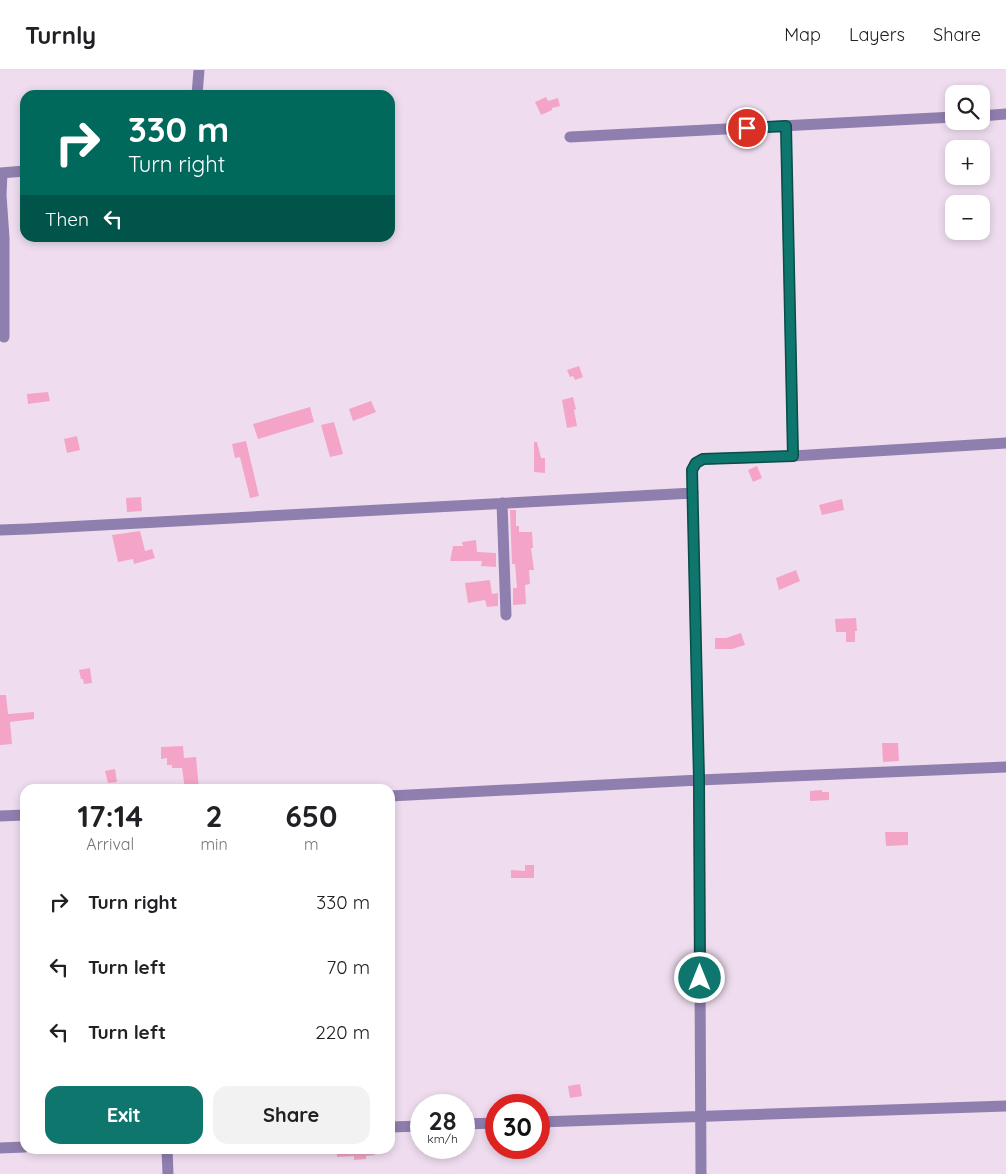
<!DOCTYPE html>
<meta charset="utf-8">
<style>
:root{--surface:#fff;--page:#f2f2f2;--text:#202124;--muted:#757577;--line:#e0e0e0;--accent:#0f766e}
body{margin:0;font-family:Quicksand,sans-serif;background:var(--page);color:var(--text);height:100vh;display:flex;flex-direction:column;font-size:19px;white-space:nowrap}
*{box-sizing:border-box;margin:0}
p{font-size:16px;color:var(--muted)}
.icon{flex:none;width:28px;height:28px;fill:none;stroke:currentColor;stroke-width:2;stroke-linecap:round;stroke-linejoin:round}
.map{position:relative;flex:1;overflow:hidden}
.side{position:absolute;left:20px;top:714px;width:375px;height:370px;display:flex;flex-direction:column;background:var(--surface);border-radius:15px;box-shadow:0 2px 8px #0003}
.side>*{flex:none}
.top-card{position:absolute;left:20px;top:20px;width:375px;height:152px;border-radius:15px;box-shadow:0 2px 8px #0003;background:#00695c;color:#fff;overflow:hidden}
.buttons{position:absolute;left:945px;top:15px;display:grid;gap:10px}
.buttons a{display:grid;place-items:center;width:45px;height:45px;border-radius:10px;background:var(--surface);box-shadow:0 2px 8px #0003;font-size:25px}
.speed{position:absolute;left:410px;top:1024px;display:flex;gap:10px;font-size:25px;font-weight:700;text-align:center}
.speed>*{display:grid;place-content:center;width:65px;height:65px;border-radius:50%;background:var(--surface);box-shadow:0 2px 8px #0003;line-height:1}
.speed small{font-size:12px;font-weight:400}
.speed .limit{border:8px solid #d22;background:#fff;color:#111}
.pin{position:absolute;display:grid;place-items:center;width:42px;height:42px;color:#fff;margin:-21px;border:2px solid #fff;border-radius:50%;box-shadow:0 1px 5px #0007}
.me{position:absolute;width:55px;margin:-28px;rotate:0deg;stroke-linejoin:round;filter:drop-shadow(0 0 4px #0008)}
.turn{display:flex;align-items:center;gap:18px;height:105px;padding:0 25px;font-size:22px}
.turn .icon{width:65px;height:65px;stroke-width:2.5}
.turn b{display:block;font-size:35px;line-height:42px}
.then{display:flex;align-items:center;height:48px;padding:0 25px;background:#0003;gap:10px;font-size:19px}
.eta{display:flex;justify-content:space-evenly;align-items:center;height:85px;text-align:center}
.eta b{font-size:30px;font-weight:800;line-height:35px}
.action{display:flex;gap:10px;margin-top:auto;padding:10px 25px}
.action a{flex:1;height:58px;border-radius:15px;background:var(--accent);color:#fff;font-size:20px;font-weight:800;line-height:58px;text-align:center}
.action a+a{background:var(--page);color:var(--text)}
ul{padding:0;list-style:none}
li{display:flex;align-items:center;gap:15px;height:65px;padding:0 25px}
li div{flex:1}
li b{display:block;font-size:19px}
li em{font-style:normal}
header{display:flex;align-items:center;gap:30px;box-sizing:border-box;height:70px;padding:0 25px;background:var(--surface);border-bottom:1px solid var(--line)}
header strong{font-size:24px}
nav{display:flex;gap:28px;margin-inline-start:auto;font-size:18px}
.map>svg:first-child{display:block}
.building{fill:#f4a4c6}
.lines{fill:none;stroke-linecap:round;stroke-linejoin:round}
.minor{stroke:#8f7faf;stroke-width:11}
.route-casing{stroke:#0a4d48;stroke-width:12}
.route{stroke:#0f766e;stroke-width:9}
</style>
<header>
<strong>Turnly</strong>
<nav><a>Map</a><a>Layers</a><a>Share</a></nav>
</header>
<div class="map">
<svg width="1006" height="1104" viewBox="0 0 1006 1104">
<rect width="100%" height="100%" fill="#efddef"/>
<path class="building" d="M546,27l2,4 10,-3 2,8 -8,2v2l-11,5 -6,-13z
M579,296l4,11 -8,3 -2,-4 -3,1 -3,-7z
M48,322l2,9 -22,3 -1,-10z
M573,327l3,12 -2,1 3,16 -10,2 -5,-28z
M371,331l5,11 -23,9 -4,-12z
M310,337l4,15 -56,17 -5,-15z
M334,352l9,32 -13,3 -9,-32z
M77,366l3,14 -13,3 -3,-14z
M246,371l13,55 -9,2 -10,-41 -5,1 -3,-14z
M534,372h3l4,16h4v15l-11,-1z
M757,396l5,12 -9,4 -5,-12z
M141,427l1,14 -15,1 -1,-14z
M842,429l2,11 -22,5 -3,-10z
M510,440h6v16h3v6h13l1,16h-2l3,22h-5l1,14 -5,1 1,19 -13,1v-17h4l-2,-24h-3z
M140,461l5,20 7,-2 3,9 -21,6 -1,-5 -15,3 -6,-27z
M476,470l1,12 19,1v14l-15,-1 1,-5h-32l3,-15h10l-1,-4z
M796,500l4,11 -21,9 -3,-12z
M490,510l2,14 6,-1v13l-11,1 -2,-7 -17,3 -3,-20z
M856,548l1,13h-2v11h-9v-10h-10l-1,-13z
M741,563l4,12 -13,4h-17v-11h11z
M90,598l2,15 -8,1 -1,-5h-2l-2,-9z
M0,625h6l2,19 26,-2v7l-24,3 2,22 -12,1z
M882,673h16l1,18 -16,1z
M183,676l1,12 12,-1 3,32h-14l-3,-21h-10v-3h-5v-7l-6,1v-12z
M115,699l2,13 -9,1 -3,-12z
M822,720v2h7v8l-19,1v-10z
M885,762h23v13l-22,1z
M525,795h9v13h-23v-8l14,1z
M580,1014l2,12 -12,2 -2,-12z
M337,1079h38v6l-9,1v3l-12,1v-4l-17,1z"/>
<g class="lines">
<path class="minor" d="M197,25l2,-25
M981,46l25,-2
M786,56l7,330
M570,67l384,-20
M0,103l25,-2
M2,103l-1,22 3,43v99
M502,433l4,112
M0,460l28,-1 665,-36
M390,726l309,-16 307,-13
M0,746l25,-1
M539,1052l467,-16
M464,1054l32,-1
M390,1057l31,-1
M0,1078l25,-1
M167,1079l1,25
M701,1104l-2,-394 -7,-310 3,-7 8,-4 90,-3 213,-13"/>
</g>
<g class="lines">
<defs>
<path id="route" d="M700,908l-1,-198 -7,-310 4,-7 7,-4 90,-3 -7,-330 -39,2"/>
</defs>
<use href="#route" class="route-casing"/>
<use href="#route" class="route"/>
</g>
</svg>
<div class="buttons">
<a><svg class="icon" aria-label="search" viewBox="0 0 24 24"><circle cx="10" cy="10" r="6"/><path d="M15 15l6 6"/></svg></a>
<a>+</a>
<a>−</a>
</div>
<div class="speed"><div>28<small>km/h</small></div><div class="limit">30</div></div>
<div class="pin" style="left:747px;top:58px;background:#d93025"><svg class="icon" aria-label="arrive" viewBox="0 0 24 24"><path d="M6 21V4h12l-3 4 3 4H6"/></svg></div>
<svg class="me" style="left:700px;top:908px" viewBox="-20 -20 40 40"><circle r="17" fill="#0f766e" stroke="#fff" stroke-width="3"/><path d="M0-11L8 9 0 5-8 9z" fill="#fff"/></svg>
<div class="top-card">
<div class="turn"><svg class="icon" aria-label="right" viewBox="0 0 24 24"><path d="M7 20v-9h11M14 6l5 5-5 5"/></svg><div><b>330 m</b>Turn right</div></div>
<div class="then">Then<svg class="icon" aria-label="left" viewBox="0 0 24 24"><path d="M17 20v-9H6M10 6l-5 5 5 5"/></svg></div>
</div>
<section class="side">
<div class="eta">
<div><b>17:14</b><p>Arrival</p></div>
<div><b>2</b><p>min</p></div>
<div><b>650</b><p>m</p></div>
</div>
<ul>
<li><svg class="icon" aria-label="right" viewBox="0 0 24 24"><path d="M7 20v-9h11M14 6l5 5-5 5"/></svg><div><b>Turn right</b></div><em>330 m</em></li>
<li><svg class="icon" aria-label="left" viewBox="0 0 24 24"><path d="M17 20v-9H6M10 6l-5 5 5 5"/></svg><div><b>Turn left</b></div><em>70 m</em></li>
<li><svg class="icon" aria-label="left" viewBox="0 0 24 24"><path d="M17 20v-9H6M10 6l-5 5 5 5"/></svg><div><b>Turn left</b></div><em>220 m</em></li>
</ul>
<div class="action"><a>Exit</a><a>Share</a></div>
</section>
</div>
